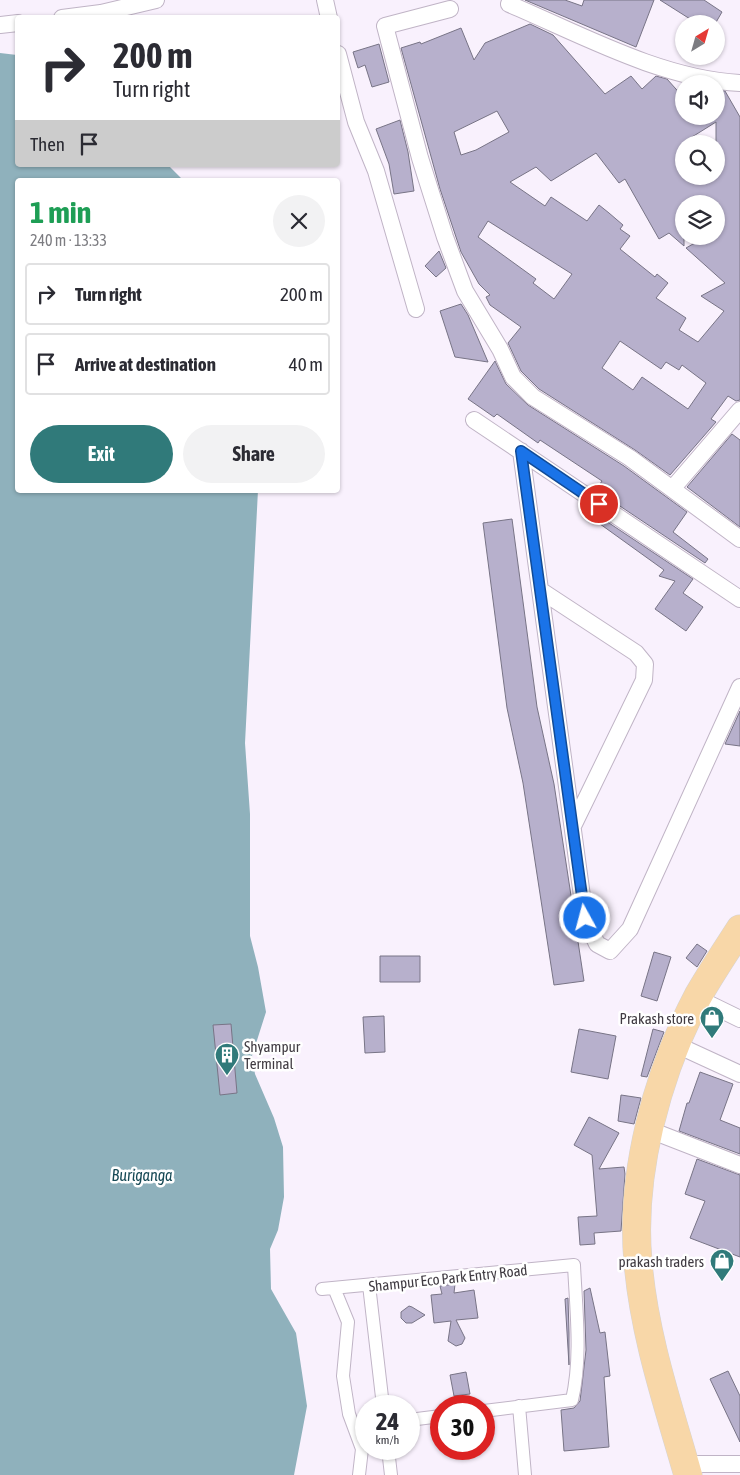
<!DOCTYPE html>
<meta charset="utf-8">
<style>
:root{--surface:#fff;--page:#f2f2f3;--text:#2b2b33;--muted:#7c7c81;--line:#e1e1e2;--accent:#307a7a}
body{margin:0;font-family:"Asap Condensed",sans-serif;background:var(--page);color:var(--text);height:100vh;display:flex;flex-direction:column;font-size:19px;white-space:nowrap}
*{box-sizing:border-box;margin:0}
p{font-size:16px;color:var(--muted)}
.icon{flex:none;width:28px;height:28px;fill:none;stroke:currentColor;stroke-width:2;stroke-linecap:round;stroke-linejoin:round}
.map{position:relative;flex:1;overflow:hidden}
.drawer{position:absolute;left:15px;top:178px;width:325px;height:315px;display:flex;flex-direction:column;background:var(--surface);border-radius:5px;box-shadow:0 1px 4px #0004}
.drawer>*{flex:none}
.top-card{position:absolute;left:15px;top:15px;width:325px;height:152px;border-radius:5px;box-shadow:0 1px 4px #0004;background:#fff;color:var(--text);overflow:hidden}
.needle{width:32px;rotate:37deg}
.controls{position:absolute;left:675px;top:15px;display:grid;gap:10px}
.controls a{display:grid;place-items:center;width:50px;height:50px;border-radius:50%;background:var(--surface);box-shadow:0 1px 4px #0004;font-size:25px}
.speed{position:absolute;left:355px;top:1395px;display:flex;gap:10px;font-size:25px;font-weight:700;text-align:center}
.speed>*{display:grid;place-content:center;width:65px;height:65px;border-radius:50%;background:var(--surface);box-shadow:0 1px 4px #0004;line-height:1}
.speed small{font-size:12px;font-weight:400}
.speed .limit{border:8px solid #d22;background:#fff;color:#111}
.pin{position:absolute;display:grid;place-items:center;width:42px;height:42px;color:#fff;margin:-21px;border:2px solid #fff;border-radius:50%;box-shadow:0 1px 5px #0007}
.me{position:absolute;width:55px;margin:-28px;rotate:353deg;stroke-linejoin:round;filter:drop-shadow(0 0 4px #0008)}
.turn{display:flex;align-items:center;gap:18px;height:105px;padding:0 15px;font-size:22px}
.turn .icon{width:65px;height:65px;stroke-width:2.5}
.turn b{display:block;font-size:35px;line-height:42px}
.then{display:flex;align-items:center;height:48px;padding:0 15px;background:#0003;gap:10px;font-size:19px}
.round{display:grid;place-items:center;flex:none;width:52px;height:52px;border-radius:26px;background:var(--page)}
.headline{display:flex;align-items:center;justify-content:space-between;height:85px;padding:0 15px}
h1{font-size:30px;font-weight:700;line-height:38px;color:#1e9e55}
.cta{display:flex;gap:10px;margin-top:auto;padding:10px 15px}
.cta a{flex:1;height:58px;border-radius:30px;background:var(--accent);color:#fff;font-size:20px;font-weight:700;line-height:58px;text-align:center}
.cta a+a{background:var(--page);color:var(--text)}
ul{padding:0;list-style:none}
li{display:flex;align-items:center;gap:15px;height:62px;margin:0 10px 8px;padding:0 5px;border:2px solid var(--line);border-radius:5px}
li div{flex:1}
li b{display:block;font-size:19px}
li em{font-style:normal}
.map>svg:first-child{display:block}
.water{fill:#8fb1bc}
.building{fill:#b7b0cc;stroke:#787486;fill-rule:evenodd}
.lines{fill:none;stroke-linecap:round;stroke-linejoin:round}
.pedestrian-casing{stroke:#c0b4c6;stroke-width:14}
.minor-casing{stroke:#c0b4c6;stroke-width:18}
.trunk-casing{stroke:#d5d4d5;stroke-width:29}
.pedestrian{stroke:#fff;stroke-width:12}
.minor{stroke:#fff;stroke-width:16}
.trunk{stroke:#f8d7a8;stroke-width:28}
.route-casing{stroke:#114b97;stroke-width:12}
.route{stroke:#1a73e8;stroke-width:9}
.labels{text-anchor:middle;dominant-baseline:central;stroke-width:5;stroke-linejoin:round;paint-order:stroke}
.poi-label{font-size:15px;fill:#403b42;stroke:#fff;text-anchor:end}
.street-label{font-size:15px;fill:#403b42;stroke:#fff}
.water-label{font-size:16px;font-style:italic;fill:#164955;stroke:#fff}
</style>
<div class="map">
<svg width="740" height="1475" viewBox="0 0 740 1475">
<rect width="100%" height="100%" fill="#f9f1fd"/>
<path class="water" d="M0,53l17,2 1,110h150l15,15h-165v310h240l-13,253 5,71v122l8,31 8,45 -14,44 3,18 19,44 9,29 1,50 -6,33 -8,19 1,40 25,44 11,73 -13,69h-294z"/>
<path class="building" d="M525,0h40l17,6 2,-6h70l-18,47z
M660,0h44l18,12 -7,12h-17z
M530,24l23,11 52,59 26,-18 11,13 14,-13 11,3 17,19v18h32v-26l9,1 15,26v283l-4,1 -8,-5 -17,23 5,3 -46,53 -35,-25 -96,-61 -18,-18 -13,-28 13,-16 -31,-22 -4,-8 4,-2 -11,-11 -18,-32 -21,-63 -39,-141 19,-6 1,2 40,-16 13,32 11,-17zM497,111l12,21 -33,18 -15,5 -7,-23zM716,122v54h-32v-34zM596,153l23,30 6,-4 34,60 10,-6 15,13v-42h32v32h-9l-21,12 39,35 -24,13 23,15 -26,31 -19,-12 7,-12 -30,-20 12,-15 -11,-9 -2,3 -35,-28 10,-13 -10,-7 3,-4 -14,-12 -10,-8 -12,16 -36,-24 -6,9 -35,-24 26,-15 15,14zM488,221l84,53 -18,25 -21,-16 3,-4 -58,-42zM620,341l41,28 5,-7 13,8 3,-5 24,18 -18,26 -46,-32 -9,13 -31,-22z
M379,44l10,38 -17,5 -7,-22 -7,3 -5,-16z
M400,120l8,32 6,39 -20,3 -5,-30 -13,-35z
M439,251l7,17 -10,9 -11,-11z
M461,304l7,11 20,47 -33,-5 -15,-46z
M495,361l11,23 22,21 96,61 63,46 -14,20 35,27 -3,4 -109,-73 6,-9 -62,-41 -2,3 -41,-29 -3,3 -26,-18z
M732,434l8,6v87l-53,-40z
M585,507l108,72 -10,14 20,14 -17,24 -31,-22 20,-28 -16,-5 5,-6 -82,-59z
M512,519l25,188 17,77 30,197 -30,4 -31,-202 -16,-75 -24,-185z
M740,711v35l-15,-2z
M697,944l10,7 -10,16 -11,-9z
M654,952l17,5 -14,44 -16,-5z
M380,956h40v26h-40z
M384,1016l1,36 -20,1 -2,-36z
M231,1024l6,69 -17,2 -7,-70z
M579,1029l37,7 -8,43 -37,-7z
M653,1029l11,3 -17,45 -6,-1z
M700,1072l33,12 -13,36 20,8v26l-61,-23 8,-28h2z
M621,1095l20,3 -7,26 -16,-3z
M589,1117l30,16 -20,36 25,-2 1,7 -4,57 -27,2 1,11 -15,1 -2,-28 19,-1 -5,-61 -18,-10z
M697,1159l43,16v82l-50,-19 15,-37 -20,-7z
M455,1284l-1,9 20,-3 4,28 -22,2 9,18 -3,6 -6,2 -8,-5 3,-20 -17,2 -3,-28 11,-1 -2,-8z
M590,1288l10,45 5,-1 5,44 -6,1 5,70 -45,4 -3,-41 13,-2 6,-7 6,-51 -2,-59z
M568,1298l1,35v32l-4,-66z
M409,1306l3,1 13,8 -13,8h-6l-5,-5v-6z
M728,1371l12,25v46l-30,-63z
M466,1372l4,22 -16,2 -4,-21z"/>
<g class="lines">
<defs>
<path id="pedestrian" d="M369,1285l14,121
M334,1288l14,34 -5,54 6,38 13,35 -3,26
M322,1289l252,-24c2,44 8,92 -2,135l-88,11
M519,1406l6,69
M409,1420l32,-4
M388,1449l3,26"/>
<path id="minor" d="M325,0l4,18
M509,4c71,30 152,75 231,79
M450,9l-65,17 35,132 25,79 20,54 35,58 13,28 20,20 97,61 110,81
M62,18l39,-5 55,-13
M0,25l18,-2
M338,54l18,68 20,49 40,138
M474,420l266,179
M521,451l64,467 12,26 13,7 20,-22 110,-242
M672,489l68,-79
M540,590l96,63 9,11 -1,16 -70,144
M697,998l43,21
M677,1045l63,29
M650,1130l90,35
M684,1464h56"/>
<path id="trunk" d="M688,1475c-20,-70 -44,-140 -50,-213 -8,-88 19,-188 60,-266 13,-23 28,-45 42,-67"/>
</defs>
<use href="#pedestrian" class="pedestrian-casing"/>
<use href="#minor" class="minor-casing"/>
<use href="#trunk" class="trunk-casing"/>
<use href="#pedestrian" class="pedestrian"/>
<use href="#minor" class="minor"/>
<use href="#trunk" class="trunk"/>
</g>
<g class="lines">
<defs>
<path id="route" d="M585,918l-64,-467 78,53"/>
</defs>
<use href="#route" class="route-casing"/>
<use href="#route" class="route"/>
</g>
<defs>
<symbol id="shop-pin" viewBox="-11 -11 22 30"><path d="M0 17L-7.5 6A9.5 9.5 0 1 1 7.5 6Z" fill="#307a7a" stroke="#fff"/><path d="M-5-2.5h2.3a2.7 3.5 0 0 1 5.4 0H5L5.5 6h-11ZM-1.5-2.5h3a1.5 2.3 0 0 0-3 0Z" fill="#fff"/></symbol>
<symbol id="building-pin" viewBox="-11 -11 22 30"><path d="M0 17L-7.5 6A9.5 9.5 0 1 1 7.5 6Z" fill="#307a7a" stroke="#fff"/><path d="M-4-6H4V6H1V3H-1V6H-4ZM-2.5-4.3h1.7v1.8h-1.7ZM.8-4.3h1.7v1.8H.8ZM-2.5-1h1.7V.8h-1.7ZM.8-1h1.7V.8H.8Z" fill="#fff"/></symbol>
</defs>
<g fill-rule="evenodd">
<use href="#shop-pin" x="698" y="1004" width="28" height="38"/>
<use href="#building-pin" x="213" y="1041" width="28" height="38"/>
<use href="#shop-pin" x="708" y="1247" width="28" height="38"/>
</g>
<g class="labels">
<g class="poi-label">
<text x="694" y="1018">Prakash store</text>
<text x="244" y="1046" text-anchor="start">Shyampur<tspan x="244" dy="17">Terminal</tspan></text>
<text x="704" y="1261">prakash traders</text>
</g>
<g class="street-label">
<text transform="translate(448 1278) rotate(-6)">Shampur Eco Park Entry Road</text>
</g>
<g class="water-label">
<text x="142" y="1175">Buriganga</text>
</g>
</g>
</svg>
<div class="controls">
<a><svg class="needle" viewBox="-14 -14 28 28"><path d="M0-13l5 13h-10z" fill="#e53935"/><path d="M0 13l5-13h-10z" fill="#7c7c81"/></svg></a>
<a><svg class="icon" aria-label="sound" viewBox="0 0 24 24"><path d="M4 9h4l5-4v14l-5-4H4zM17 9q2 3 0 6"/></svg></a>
<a><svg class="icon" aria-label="search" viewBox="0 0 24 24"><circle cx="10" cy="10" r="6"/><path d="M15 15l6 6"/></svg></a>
<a><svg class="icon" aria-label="layers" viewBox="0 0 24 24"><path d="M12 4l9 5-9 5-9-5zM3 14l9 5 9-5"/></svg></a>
</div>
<div class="speed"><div>24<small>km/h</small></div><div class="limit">30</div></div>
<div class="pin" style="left:599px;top:504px;background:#d93025"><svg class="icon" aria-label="arrive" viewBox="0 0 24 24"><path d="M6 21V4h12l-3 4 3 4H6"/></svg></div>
<svg class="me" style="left:585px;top:918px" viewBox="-20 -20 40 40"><circle r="17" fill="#1a73e8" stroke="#fff" stroke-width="3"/><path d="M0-11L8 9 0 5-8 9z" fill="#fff"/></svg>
<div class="top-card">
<div class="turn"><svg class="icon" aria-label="right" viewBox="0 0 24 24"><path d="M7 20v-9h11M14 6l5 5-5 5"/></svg><div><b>200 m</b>Turn right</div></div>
<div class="then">Then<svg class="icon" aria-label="arrive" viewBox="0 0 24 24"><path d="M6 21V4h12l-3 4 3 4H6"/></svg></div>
</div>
<section class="drawer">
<div class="headline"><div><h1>1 min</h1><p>240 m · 13:33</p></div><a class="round"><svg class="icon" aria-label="close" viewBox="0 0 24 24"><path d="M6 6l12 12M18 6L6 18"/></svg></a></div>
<ul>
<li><svg class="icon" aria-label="right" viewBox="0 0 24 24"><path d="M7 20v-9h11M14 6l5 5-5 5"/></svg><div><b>Turn right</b></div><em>200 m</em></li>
<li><svg class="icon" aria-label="arrive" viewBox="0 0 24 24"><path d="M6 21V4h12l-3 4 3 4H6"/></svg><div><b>Arrive at destination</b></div><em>40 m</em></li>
</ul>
<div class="cta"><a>Exit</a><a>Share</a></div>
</section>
</div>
